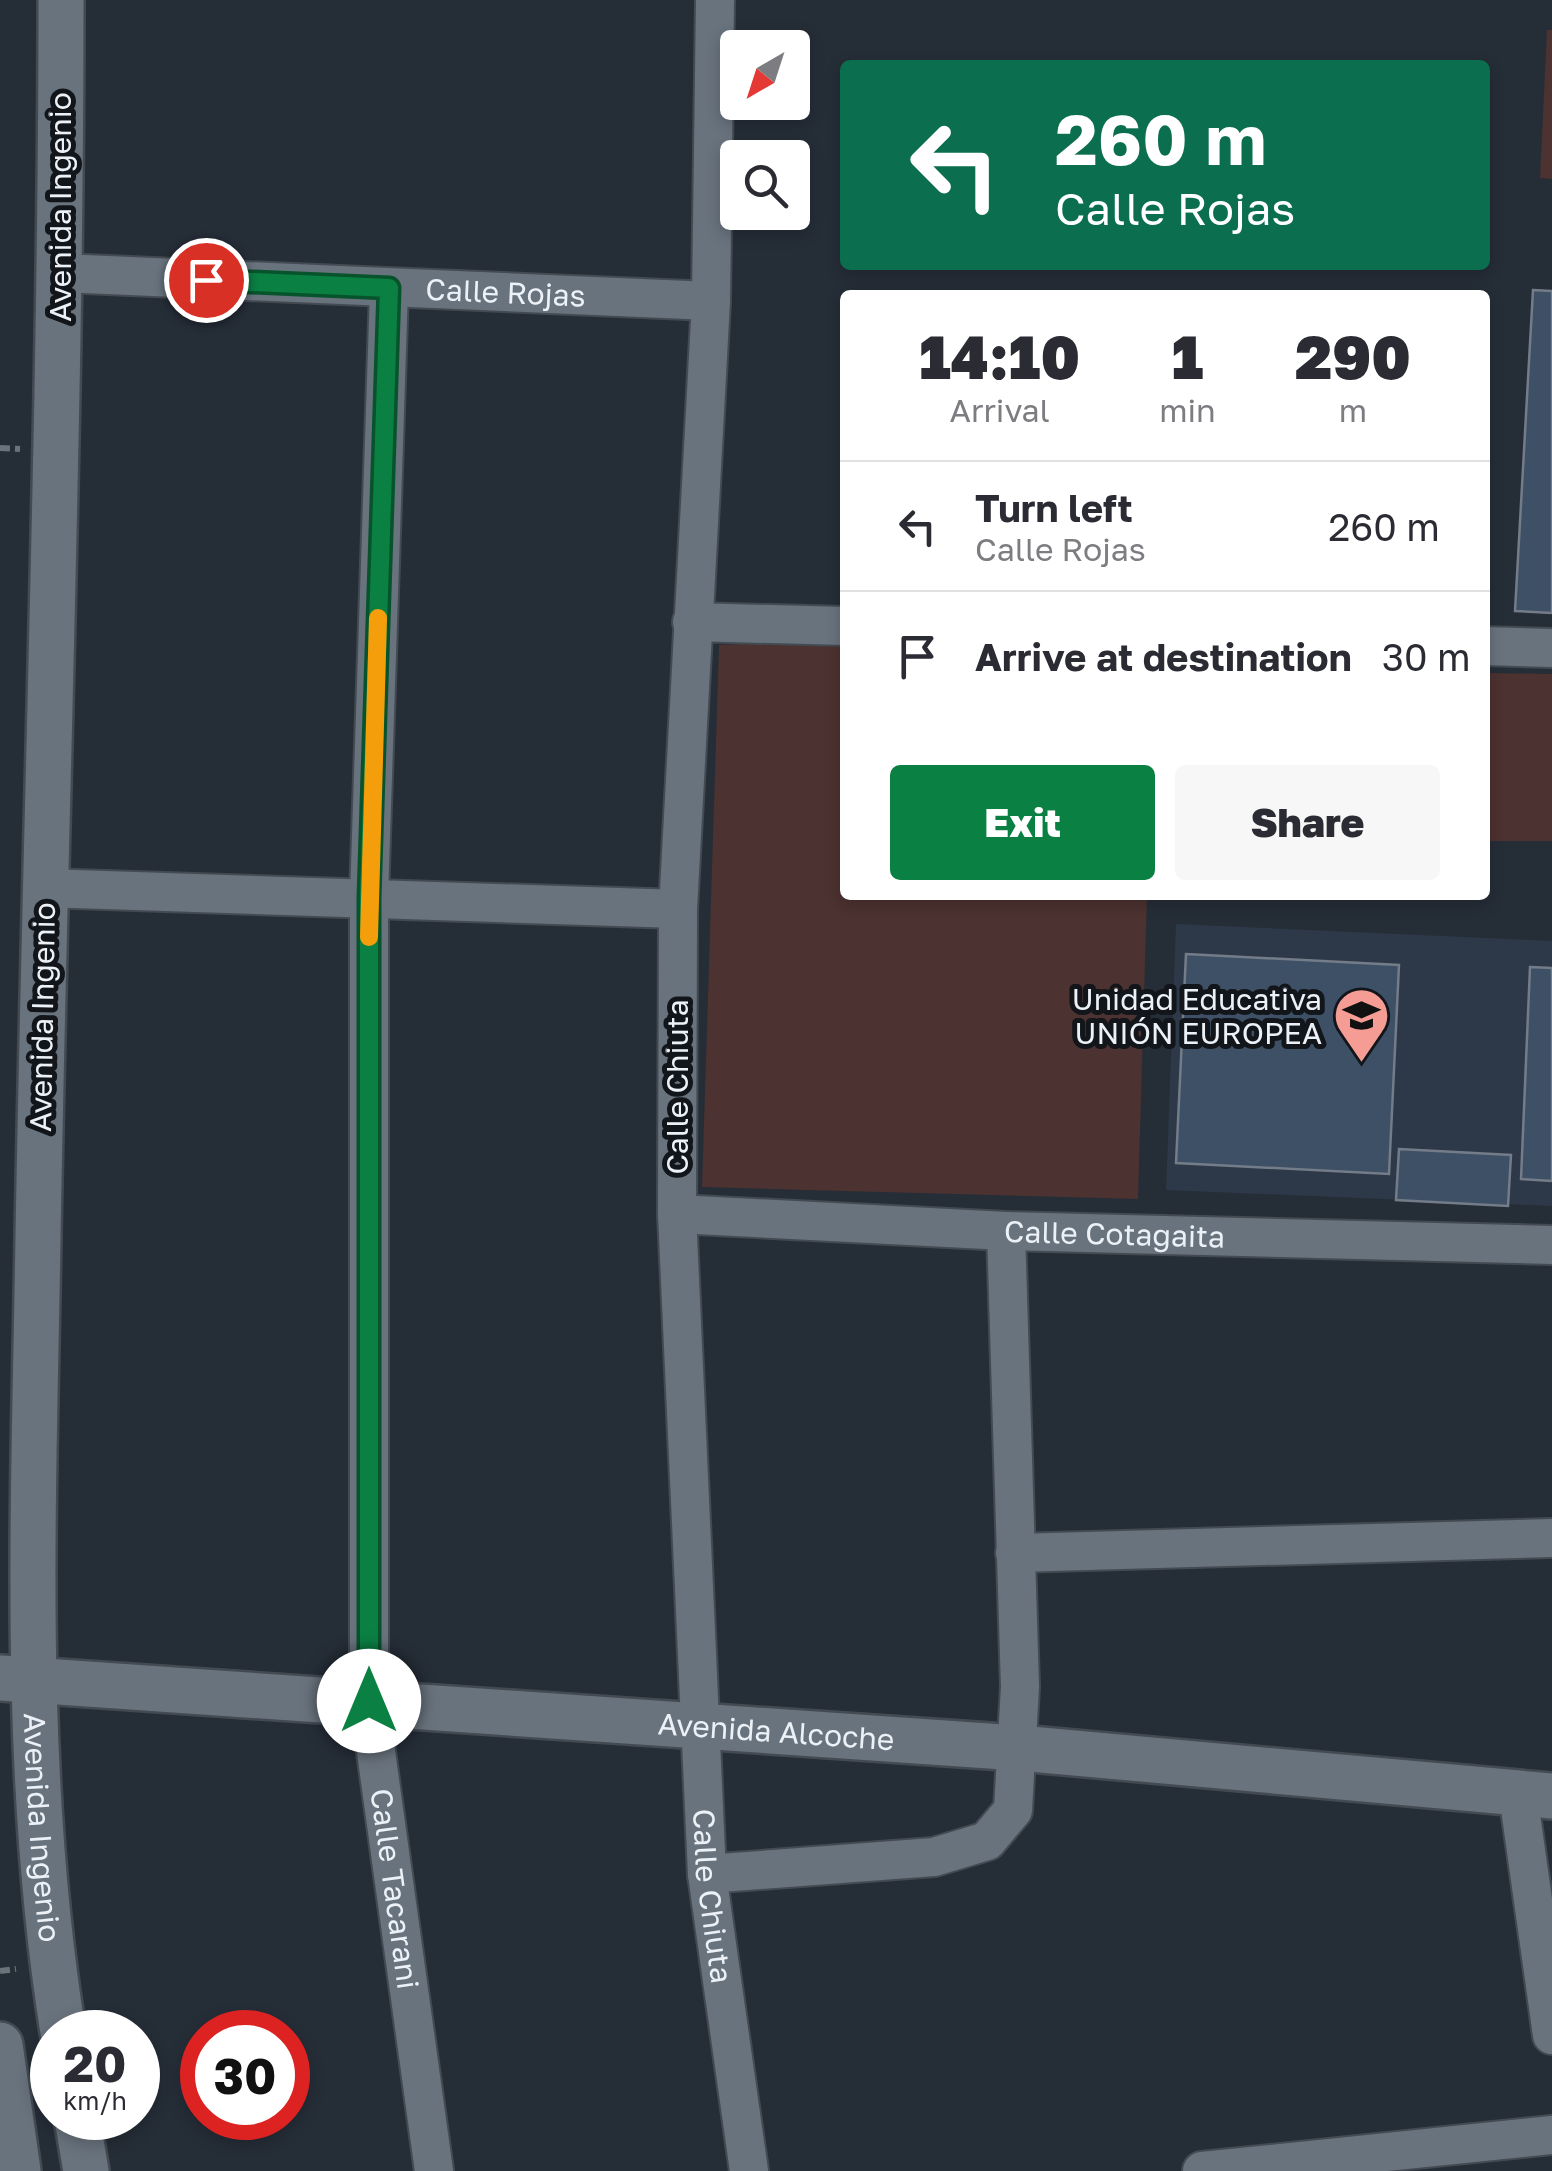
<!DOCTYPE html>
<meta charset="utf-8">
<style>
:root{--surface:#fff;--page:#f7f7f7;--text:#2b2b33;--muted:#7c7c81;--line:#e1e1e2;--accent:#0b8043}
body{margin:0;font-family:"Golos Text",sans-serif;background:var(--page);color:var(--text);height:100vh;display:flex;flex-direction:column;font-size:38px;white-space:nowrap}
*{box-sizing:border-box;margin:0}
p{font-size:32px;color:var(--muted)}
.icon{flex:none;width:55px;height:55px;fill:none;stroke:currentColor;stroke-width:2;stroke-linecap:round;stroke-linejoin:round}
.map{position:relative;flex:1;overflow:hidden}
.details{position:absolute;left:840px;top:290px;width:650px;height:610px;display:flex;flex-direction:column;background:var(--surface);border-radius:10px;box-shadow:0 5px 15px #0003}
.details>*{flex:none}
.banner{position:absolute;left:840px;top:60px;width:650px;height:210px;border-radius:10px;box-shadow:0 5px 15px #0003;background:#0b6e4f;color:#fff;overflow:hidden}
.needle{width:65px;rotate:219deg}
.controls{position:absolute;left:720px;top:30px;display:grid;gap:20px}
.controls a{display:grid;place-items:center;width:90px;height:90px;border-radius:10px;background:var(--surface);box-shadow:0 5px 15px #0003;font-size:50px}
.speed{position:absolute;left:30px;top:2010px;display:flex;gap:20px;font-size:50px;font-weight:700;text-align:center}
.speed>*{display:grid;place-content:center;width:130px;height:130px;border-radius:50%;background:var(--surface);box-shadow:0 5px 15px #0003;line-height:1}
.speed small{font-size:25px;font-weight:400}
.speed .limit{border:15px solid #d22;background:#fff;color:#111}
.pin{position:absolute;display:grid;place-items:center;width:85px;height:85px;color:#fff;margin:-42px;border:5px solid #fff;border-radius:50%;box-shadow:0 2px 10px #0007}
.me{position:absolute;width:110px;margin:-55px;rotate:0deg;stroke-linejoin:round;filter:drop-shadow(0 0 8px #0008)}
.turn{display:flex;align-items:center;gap:35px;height:210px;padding:0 50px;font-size:45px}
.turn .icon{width:130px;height:130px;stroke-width:2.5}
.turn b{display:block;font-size:70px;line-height:85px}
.eta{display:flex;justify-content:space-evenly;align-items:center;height:170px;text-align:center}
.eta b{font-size:60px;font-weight:800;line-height:70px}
.cta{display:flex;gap:20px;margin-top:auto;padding:20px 50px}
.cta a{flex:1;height:115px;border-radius:10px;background:var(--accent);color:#fff;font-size:40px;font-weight:800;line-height:115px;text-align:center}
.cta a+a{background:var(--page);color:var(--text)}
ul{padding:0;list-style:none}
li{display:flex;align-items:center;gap:30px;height:130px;padding:0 50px;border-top:2px solid var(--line)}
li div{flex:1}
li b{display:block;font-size:38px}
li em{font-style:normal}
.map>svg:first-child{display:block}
.built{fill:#2d3948}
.green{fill:#4c3230}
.building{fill:#3e5066;stroke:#737c88;stroke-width:2.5}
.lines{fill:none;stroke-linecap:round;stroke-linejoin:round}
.minor-casing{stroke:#434a52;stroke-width:42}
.tertiary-casing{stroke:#434a52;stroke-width:50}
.path{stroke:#6a727a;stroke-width:6;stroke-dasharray:10 5;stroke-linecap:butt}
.minor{stroke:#69737e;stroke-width:38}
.tertiary{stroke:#69737e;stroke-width:45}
.route-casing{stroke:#07532c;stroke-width:25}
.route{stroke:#0b8043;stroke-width:18}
.slow{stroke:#f59e0b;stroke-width:18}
.labels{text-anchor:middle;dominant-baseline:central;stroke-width:10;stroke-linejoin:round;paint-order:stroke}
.street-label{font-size:30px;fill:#ebf1f7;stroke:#12151a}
.poi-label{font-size:30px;fill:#ebf1f7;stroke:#12151a;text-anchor:end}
</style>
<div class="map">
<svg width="1552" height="2171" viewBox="0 0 1552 2171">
<rect width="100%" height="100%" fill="#252d37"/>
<path class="built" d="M1176,924l376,17v265l-386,-16z"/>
<path class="green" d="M1547,30h5v149l-12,-1z
M785,642l60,2v251h302l-9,304 -436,-12 17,-542z
M1485,673l67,1v167h-67z"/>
<path class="building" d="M1533,290l19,1v322l-37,-2z
M1186,954l213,11 -10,209 -213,-11z
M1530,967l22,1v213l-31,-2z
M1399,1149l112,6 -3,51 -112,-6z"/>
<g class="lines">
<defs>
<g id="minor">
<path id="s1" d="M715,0l-4,301 -33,608 -1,305 30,660 42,297"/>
<path id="s2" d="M61,273l650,28"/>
<path id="s3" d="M389,289l-20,608v804l65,470"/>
<path d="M692,622l153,4"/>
<path d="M1485,646l67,2"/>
<path d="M44,888l634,21"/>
<path id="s4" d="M677,1214l329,17 546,14"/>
<path d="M1015,1553l537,-15"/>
<path d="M1518,1794l34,241"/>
<path d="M707,1874l227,-17 53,-16 26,-31 7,-123 -14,-456"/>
<path d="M1202,2171l350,-36"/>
</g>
<g id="tertiary">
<path id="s5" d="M61,0c0,412 -16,824 -23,1237 -4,265 -17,533 25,795"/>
<path id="s6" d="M0,1678l1019,70 533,48"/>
<path d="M0,2045l18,126"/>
<path d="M77,2118l9,53"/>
</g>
</defs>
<use href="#minor" class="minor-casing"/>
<use href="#tertiary" class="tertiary-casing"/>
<path class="path" d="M0,448l20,1
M0,1971l16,-2"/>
<use href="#minor" class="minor"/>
<use href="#tertiary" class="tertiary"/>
</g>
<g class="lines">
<defs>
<path id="route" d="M206,280l183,8 -20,609v804"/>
</defs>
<use href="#route" class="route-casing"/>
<use href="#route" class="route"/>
<path class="slow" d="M369,937l9,-319"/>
</g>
<defs>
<symbol id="school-pin" viewBox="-11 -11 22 30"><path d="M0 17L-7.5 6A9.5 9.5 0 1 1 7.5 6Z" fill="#f59c94" stroke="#12151a"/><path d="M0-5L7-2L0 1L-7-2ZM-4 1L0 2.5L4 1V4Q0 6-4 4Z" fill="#111"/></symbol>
</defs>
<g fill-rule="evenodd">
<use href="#school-pin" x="1330" y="984" width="63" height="86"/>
</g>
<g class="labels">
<g class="street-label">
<text transform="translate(60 207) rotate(-90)">Avenida Ingenio</text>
<text stroke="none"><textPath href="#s2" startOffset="445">Calle Rojas</textPath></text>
<text transform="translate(42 1017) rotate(-89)">Avenida Ingenio</text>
<text transform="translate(677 1087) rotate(-90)">Calle Chiuta</text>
<text stroke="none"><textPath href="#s4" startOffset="438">Calle Cotagaita</textPath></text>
<text stroke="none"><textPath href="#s6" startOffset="778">Avenida Alcoche</textPath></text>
<text stroke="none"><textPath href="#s5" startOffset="1828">Avenida Ingenio</textPath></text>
<text stroke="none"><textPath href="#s3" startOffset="1602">Calle Tacarani</textPath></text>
<text stroke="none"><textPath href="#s1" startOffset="1898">Calle Chiuta</textPath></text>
</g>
<g class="poi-label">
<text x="1322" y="999">Unidad Educativa<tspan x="1322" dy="34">UNIÓN EUROPEA</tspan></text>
</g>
</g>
</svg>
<div class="controls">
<a><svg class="needle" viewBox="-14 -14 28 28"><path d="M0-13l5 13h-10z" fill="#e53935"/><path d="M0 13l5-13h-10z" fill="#7c7c81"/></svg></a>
<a><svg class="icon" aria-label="search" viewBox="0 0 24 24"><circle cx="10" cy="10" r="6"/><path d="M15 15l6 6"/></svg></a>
</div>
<div class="speed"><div>20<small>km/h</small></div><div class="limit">30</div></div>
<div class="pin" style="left:206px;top:280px;background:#d93025"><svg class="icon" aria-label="arrive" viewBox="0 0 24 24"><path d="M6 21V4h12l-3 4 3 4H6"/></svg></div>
<svg class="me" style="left:369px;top:1701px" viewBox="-20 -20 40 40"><circle r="19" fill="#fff"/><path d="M0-13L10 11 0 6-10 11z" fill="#0b8043"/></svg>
<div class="banner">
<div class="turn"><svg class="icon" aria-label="left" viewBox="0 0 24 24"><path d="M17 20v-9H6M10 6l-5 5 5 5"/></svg><div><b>260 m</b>Calle Rojas</div></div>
</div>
<section class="details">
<div class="eta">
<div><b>14:10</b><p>Arrival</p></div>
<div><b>1</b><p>min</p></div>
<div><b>290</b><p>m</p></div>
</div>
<ul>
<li><svg class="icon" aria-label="left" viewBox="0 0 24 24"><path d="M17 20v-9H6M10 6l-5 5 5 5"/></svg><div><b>Turn left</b><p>Calle Rojas</p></div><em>260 m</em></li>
<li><svg class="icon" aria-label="arrive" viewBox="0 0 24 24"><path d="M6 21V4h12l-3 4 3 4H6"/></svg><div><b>Arrive at destination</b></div><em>30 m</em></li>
</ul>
<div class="cta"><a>Exit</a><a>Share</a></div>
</section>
</div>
